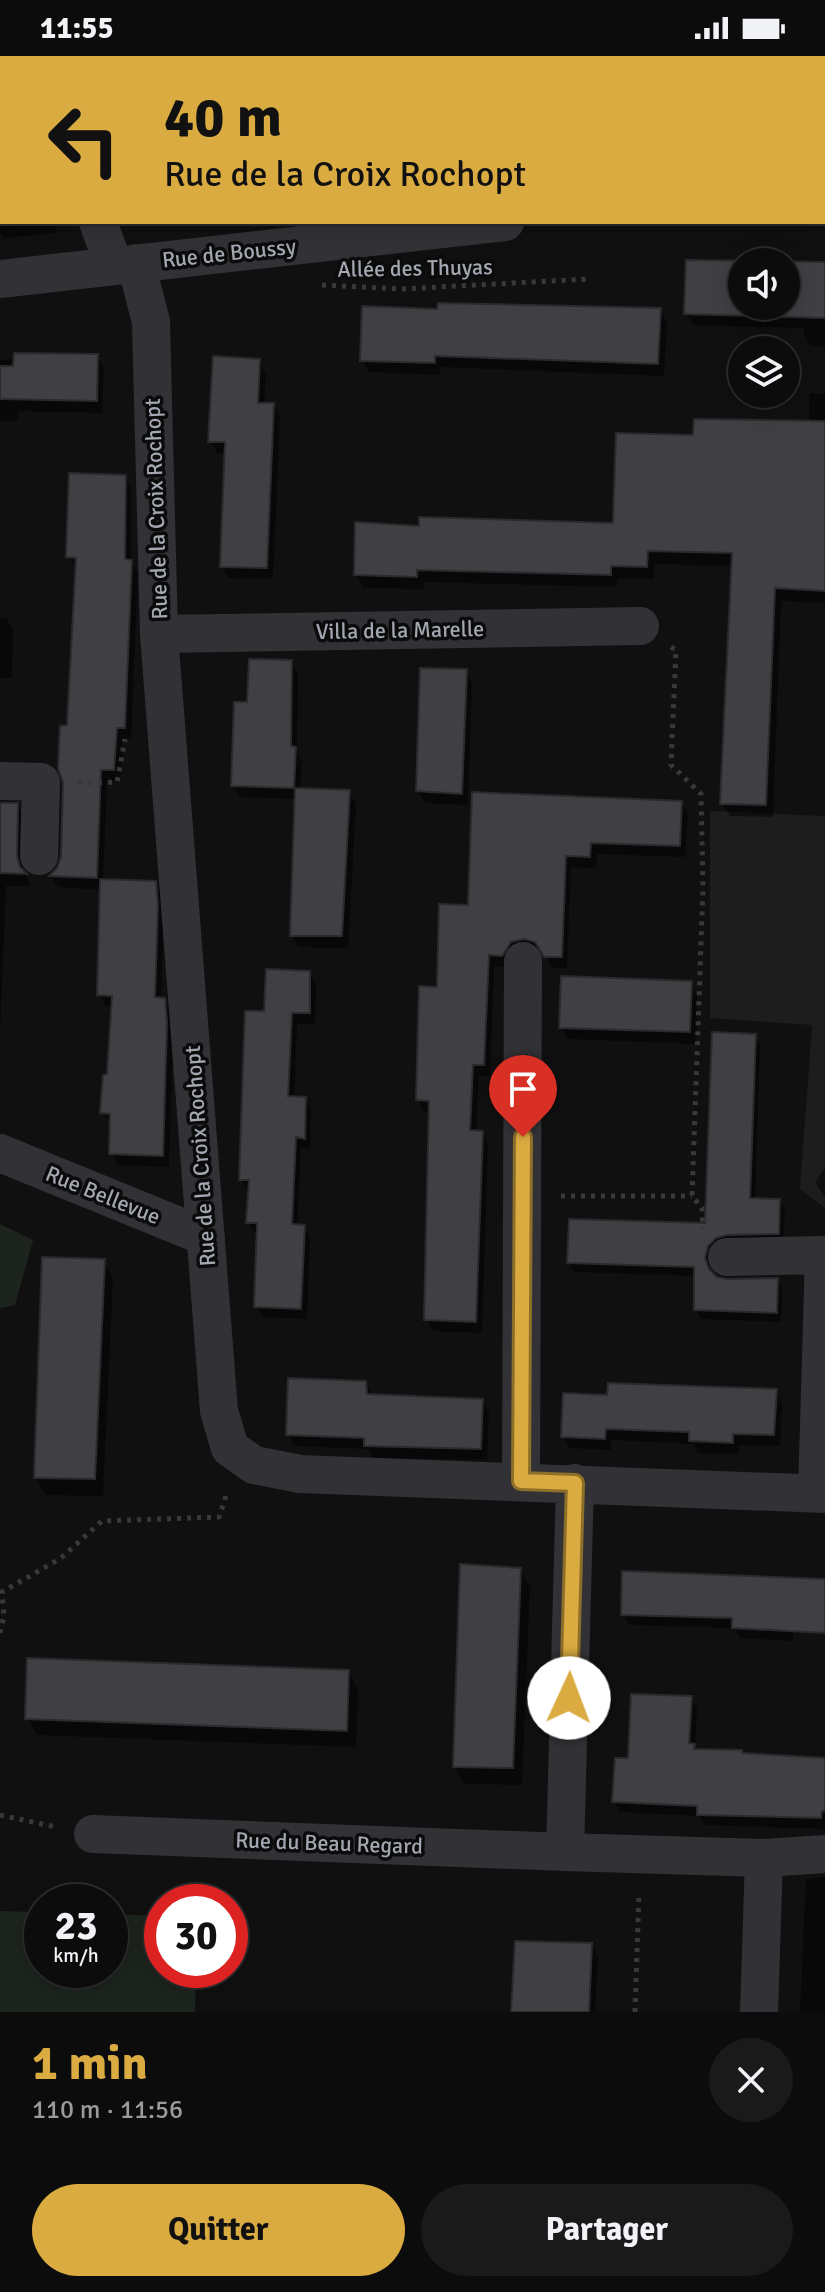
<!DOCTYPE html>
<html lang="fr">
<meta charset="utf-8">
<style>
:root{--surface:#0c0c0d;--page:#1a1a1b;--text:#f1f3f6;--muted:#9a9b9d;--line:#2c2c2e;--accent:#daab40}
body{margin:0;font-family:Signika,sans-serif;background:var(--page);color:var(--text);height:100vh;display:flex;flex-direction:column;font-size:30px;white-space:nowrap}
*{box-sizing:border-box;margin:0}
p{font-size:26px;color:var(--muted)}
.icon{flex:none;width:44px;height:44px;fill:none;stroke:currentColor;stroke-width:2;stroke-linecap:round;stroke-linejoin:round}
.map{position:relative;height:1956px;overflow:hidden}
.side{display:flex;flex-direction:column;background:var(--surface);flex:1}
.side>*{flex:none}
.guide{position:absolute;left:0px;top:0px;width:826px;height:168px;box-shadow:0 4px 20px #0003,0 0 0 2px var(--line);background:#daab40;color:#111;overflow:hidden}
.fabs{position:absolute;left:728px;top:192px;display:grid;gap:16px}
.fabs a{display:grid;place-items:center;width:72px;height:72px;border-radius:50%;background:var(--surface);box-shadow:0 4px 20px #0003,0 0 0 2px var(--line);font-size:40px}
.speed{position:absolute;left:24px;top:1828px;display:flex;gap:16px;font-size:40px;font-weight:700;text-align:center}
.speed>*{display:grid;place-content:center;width:104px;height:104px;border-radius:50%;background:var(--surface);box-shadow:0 4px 20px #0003,0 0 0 2px var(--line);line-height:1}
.speed small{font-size:20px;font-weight:400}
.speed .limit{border:12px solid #d22;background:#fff;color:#111}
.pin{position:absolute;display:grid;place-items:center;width:68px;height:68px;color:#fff;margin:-82px -34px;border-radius:50% 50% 50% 0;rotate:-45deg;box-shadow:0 0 8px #0007}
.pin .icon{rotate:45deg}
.me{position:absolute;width:88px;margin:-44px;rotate:2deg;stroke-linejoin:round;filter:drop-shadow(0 0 6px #0008)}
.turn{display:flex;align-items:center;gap:28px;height:168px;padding:0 32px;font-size:36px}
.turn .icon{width:104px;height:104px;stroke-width:2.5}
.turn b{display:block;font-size:56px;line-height:68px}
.round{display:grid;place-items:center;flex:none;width:84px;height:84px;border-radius:42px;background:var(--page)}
.summary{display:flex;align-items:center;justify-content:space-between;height:136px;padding:0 32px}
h1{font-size:48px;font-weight:700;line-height:60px;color:var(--accent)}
.cta{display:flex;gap:16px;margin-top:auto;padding:16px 32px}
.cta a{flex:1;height:92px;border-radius:48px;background:var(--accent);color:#111;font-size:32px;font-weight:700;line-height:92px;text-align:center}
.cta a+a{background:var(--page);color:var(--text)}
.status{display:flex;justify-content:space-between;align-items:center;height:56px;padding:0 40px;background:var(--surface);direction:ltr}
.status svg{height:22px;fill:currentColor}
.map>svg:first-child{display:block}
.built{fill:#1d1d1e}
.green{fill:#1d241e}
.shadow{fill:#0007}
.building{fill:#404044;stroke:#2b2b2d;stroke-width:2;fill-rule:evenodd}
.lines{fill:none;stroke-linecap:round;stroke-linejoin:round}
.path{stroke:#38393d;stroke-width:5;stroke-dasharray:4 6;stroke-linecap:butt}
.street{stroke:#323236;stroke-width:38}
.route-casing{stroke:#8e6f2a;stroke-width:20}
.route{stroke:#daab40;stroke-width:14}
.labels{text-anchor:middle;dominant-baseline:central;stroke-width:7;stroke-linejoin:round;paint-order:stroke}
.street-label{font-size:22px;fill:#a3a7b0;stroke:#0b0b0c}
</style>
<div class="status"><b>11:55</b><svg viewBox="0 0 49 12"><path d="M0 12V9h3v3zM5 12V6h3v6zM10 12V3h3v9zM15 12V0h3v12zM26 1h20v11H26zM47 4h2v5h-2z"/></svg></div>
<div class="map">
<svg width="825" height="1956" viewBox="0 0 825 1956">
<rect width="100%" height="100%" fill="#101011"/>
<path class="built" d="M710,755l115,5v392l-25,-19 12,-164 -102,-7z"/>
<path class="green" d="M0,1168l33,16 -18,65 -15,3z
M0,1855l42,1v58h68v-56l52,2v54h34l-1,42h-195z"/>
<path class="shadow" d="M463,0h59v2h-59z
M0,127h2v39h53l1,11 -51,5 -5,-5z
M742,207v43h44v-42h39v83l-14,-1 -7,-12v-6l-111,-3 -7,-12z
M660,254l7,12 -3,54 -223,-9 -1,8 -71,-3 -7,-12 77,-49z
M97,300l7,12 -2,45 -83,-2 -2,10h-17v-61z
M259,305l7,12 -2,32h9l7,12 -7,162 -44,-1 -7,-12 4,-113h-9l-7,-12z
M810,337l15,1v209l-44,-2 -8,216 -43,-1 -8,-13 11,-237 -79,-2v15h-37v8l-193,-5v7l-61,-1 -7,-13 65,-47 194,-2 80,-89 114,-14z
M125,421l6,12v72l7,12 -7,166h-8l-3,42h-13l-4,100 52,2 7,12 2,24 -3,80 3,1 7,12 2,25 -4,130 -51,-2 -7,-12 1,-28 -10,-13 7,-36 4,-69 -7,-1 -7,-12 3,-104 -44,-3 -7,-11 8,-7 4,-12 15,-288 -10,-13z
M0,562h6l7,12 -1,48h-12z
M291,606l7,12 -1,78 5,8 -2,30 49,2 7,12 -8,144 -50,-1 -6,-12 5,-136 -57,-2 -7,-11 16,-82z
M465,615l7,12 -4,122 -43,-2 -7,-12z
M474,738l207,9 7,11 -3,43 -88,-3 -1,14 -25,-1 -4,101h-14l-9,-14 -13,-4 -22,17 -15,-1 -4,110h-11l-3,57h6l6,12 -6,188 -49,-2 -7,-12 5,-207h-7l-6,-12 21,-111 31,-82z
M0,749h17l7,12 -1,53 8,16h-25l-6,146z
M309,917l7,11 -1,40h-18l-3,74 11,1 6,11 -1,39 -9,-2 -4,80h7l6,11 -3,81 -44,-2 -7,-11 3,-72 -4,-1 -7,-11 2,-32h-3l-6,-11 25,-166z
M690,927l7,12 -1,49 -128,-5 -7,-12z
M755,980l5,9 -5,155 24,1 6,9 -2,33 -70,13 -4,13 7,9 11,3 50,-1 5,9 -1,33 -80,-3 -5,-9v-34l-122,-4 -5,-10 138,-37z
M825,1112v30l-10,-16z
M103,1205l10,17 -10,218 -57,-1 -10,-17z
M365,1327l8,13 109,5 7,12 -2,47 -114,-2 -4,-9 -75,-3 -6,-12z
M776,1335l6,12 -2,43 -41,-1 -1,9 -40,-1 -5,-9 -82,-4v10l-41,-2 -7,-12 46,-39z
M520,1514l10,17 -8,198 -58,-1 -9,-17z
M825,1524v53l-32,-2v10l-53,-3 -5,-10 -106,-3 -6,-11z
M348,1616l10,17 -2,58 -319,-12 -10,-17z
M691,1642l6,11 -2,39 2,3 128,9v69l-120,-4 -5,-9 -80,-4 -6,-11 16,-41z
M825,1821v135h-25l6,-133z
M591,1889l7,12 -3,55h-82z"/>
<path class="building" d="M686,204l139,2v56l-141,-4zM742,206h44v44h-44z
M438,247l223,5 -3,56 -223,-8v7l-75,-2 2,-55 75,3z
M14,297l84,1 -1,47 -97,-2v-33h13z
M213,300l47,3 -2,44h16l-7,165 -47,-1 5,-125h-17z
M694,363l131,2v170l-50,-3 -9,217 -46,-1 12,-251 -84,-2 -1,16 -36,-1v9l-194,-5v7l-63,-2 1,-53 64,4v-9l194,6 3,-90 77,2z
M69,417l57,2 -1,84 7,1 -7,168h-8l-3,42h-13l-4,108 -48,-2 8,-8 4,-11 2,-74 -5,-15 2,-42 7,-1 9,-167 -10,-1z
M249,603l43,1 -1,86 5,1 -2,41 -63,-2 3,-84h13z
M420,612l47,1 -5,125 -46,-3z
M295,732l55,2 -8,146h-52z
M472,736l210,9 -2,45 -89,-3 -1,14 -24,-1 -4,101h-18l-9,-15 -11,-3 -13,3 -9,14 -13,-1 -5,110h-11l-3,65 13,1 -7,191 -52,-2 5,-219 -13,-1 3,-114 18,1 2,-83 29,1z
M0,747h18l-1,53 3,11 7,7 -27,-1z
M100,823l56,2 2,24 -3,92 10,1 2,25 -4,133 -54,-2 1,-40 -10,-1 3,-38 4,-1 5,-78 -15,-1z
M266,913l44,2v42h-18l-4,83 18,1 -1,42 -9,-2 -4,87 13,1 -4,84 -47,-2 3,-84h-11l3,-43h-10l6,-169h19z
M561,920l131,5 -2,51 -131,-4z
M712,976l44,2 -6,164 30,1 -1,35 -52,1 -11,3 -8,8 -3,12 4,11 8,8 10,2 51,-1 -1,35 -83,-3v-43l-127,-4 2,-44 136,4z
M42,1201l63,2 -10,220 -61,-1z
M288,1322l78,3 1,13 116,5 -2,50 -117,-3v-8l-78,-3z
M608,1327l169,6 -3,46 -41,-1v9l-44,-2v-9l-83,-3 -1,10 -44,-2 2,-44 44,2z
M460,1508l61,4 -8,200 -60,-1z
M622,1515l203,8v54l-93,-5v-10l-111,-3z
M27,1602l322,12 -2,61 -322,-12z
M631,1638l61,2 -3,47 6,1 -1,5 48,1v3l83,5v53h-3l-1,7 -124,-3v-9l-85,-4 3,-44h13z
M515,1885l77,2 -3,69h-78z"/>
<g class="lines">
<path class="path" d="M322,229l79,4 188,-10
M671,591l5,3 -5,115 30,29 2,93 -11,309 10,12 1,21
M78,727l39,-1 8,-43
M561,1140h131
M0,1577l4,-17 -2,-24 59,-34 41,-37 117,-4 8,-24
M0,1759l56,12
M635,1956l4,-119"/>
<path class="street" d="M38,0v2
M824,131h1
M98,166l16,44
M136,207l15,59 8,312 60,777 11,37 24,17 46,9 525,20
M0,223l505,-57
M159,578l481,-8
M0,725l41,1 -2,74
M0,1097l206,84
M727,1201l97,-2 -7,238
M521,1425l2,-520
M575,1427l-10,369 199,6 -5,154
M93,1778l472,18
M764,1802l61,-4"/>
</g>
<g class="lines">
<defs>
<path id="route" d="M523,1081l-2,344 54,2 -6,215"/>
</defs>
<use href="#route" class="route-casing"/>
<use href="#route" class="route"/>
</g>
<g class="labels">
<g class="street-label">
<text transform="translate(229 197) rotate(-6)">Rue de Boussy</text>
<text transform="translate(415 212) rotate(-1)">Allée des Thuyas</text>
<text transform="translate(156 453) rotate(-92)">Rue de la Croix Rochopt</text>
<text transform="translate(400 574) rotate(-1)">Villa de la Marelle</text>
<text transform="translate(200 1100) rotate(-94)">Rue de la Croix Rochopt</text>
<text transform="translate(103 1139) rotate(22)">Rue Bellevue</text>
<text transform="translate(329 1787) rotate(2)">Rue du Beau Regard</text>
</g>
</g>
</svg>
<div class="fabs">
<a><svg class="icon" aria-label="sound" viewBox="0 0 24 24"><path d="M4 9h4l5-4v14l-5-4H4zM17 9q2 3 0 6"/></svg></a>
<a><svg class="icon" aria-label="layers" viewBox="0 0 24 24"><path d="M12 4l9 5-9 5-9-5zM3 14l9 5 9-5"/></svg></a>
</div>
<div class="speed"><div>23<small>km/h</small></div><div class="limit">30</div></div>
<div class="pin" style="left:523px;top:1081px;background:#d93025"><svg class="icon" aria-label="arrive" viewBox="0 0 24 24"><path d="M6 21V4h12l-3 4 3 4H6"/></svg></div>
<svg class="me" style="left:569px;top:1642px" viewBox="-20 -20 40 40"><circle r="19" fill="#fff"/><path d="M0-13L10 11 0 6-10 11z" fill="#daab40"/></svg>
<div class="guide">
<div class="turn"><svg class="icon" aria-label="left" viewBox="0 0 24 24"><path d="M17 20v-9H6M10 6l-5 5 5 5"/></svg><div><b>40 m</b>Rue de la Croix Rochopt</div></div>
</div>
</div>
<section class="side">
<div class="summary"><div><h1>1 min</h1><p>110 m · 11:56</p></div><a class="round"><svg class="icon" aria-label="close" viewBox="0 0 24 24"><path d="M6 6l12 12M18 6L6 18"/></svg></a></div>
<div class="cta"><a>Quitter</a><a>Partager</a></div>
</section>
